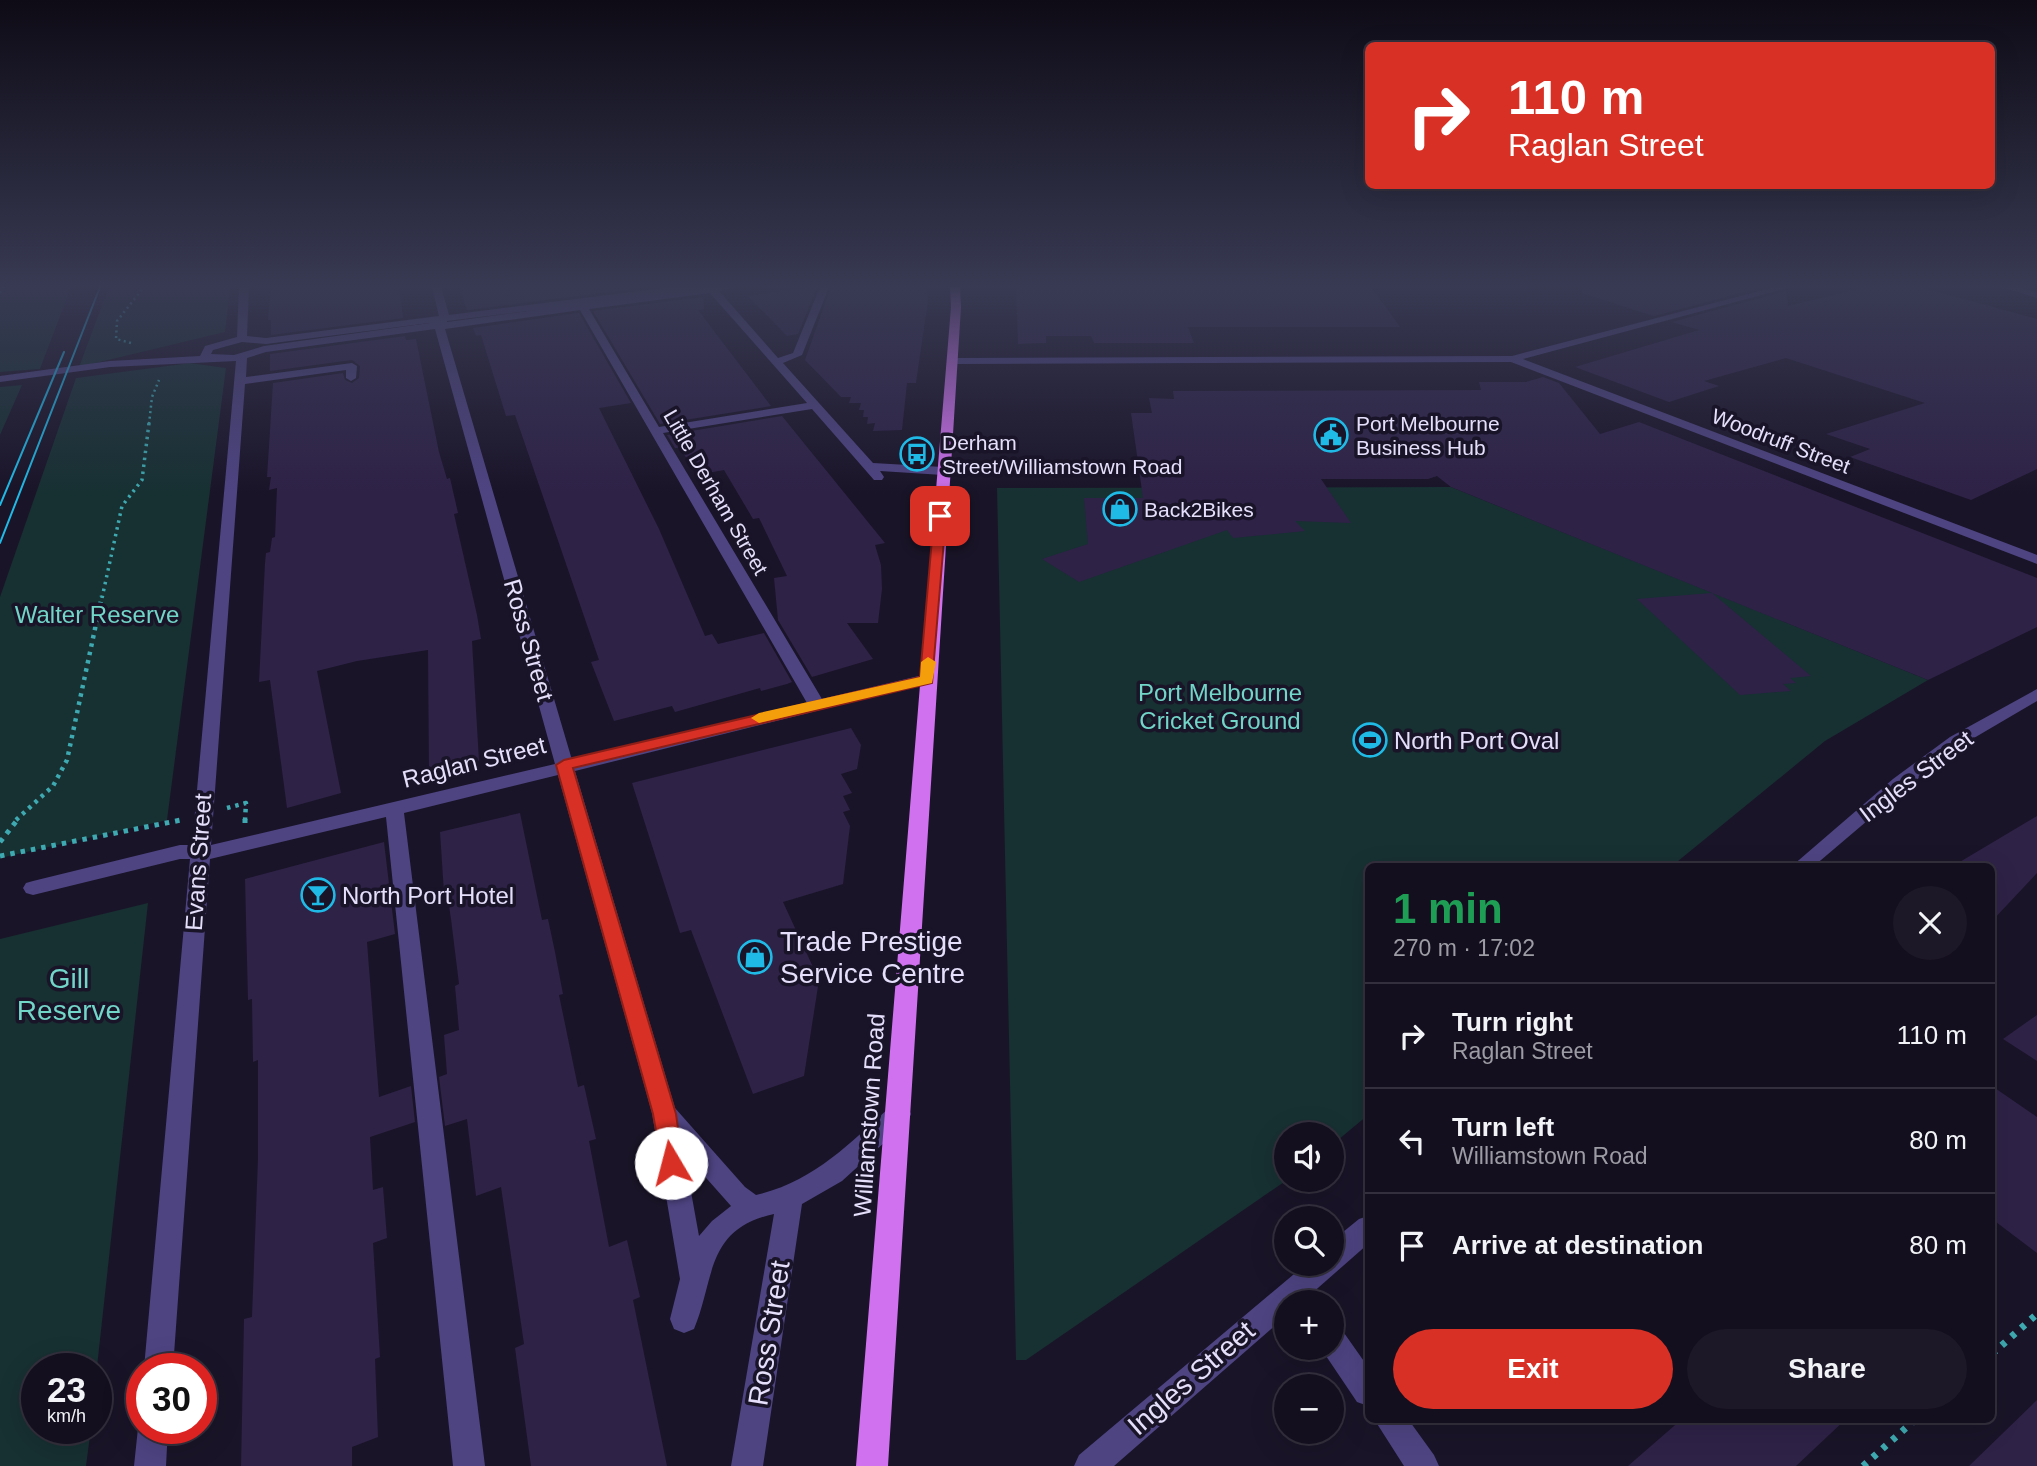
<!DOCTYPE html>
<meta charset="utf-8">
<style>
:root{--surface:#140f1e;--page:#1d1827;--text:#f1f3f6;--muted:#9d9ca4;--line:#332f3c;--accent:#d93025}
body{margin:0;font-family:Helvetica,sans-serif;background:var(--page);color:var(--text);height:100vh;display:flex;flex-direction:column;font-size:26px;white-space:nowrap}
*{box-sizing:border-box;margin:0}
p{font-size:23px;color:var(--muted)}
.icon{flex:none;width:38px;height:38px;fill:none;stroke:currentColor;stroke-width:2;stroke-linecap:round;stroke-linejoin:round}
.map{position:relative;flex:1;overflow:hidden}
.drawer{position:absolute;left:1365px;top:863px;width:630px;height:560px;display:flex;flex-direction:column;background:var(--surface);border-radius:10px;box-shadow:0 7px 28px #0002,0 0 0 2px var(--line)}
.drawer>*{flex:none}
.guide{position:absolute;left:1365px;top:42px;width:630px;height:147px;border-radius:10px;box-shadow:0 7px 28px #0002,0 0 0 2px var(--line);background:#d93025;color:#fff;overflow:hidden}
.tools{position:absolute;left:1274px;top:1122px;display:grid;gap:14px}
.tools a{display:grid;place-items:center;width:70px;height:70px;border-radius:50%;background:var(--surface);box-shadow:0 7px 28px #0002,0 0 0 2px var(--line);font-size:35px}
.speed{position:absolute;left:21px;top:1353px;display:flex;gap:14px;font-size:35px;font-weight:700;text-align:center}
.speed>*{display:grid;place-content:center;width:91px;height:91px;border-radius:50%;background:var(--surface);box-shadow:0 7px 28px #0002,0 0 0 2px var(--line);line-height:1}
.speed small{font-size:18px;font-weight:400}
.speed .limit{border:10px solid #d22;background:#fff;color:#111}
.pin{position:absolute;display:grid;place-items:center;width:60px;height:60px;color:#fff;margin:-30px;border-radius:14px;box-shadow:0 4px 10px #0006}
.me{position:absolute;width:77px;margin:-38px;rotate:352deg;stroke-linejoin:round;filter:drop-shadow(0 0 5px #0008)}
.turn{display:flex;align-items:center;gap:24px;height:147px;padding:0 28px;font-size:32px}
.turn .icon{width:91px;height:91px;stroke-width:2.5}
.turn b{display:block;font-size:49px;line-height:60px}
.round{display:grid;place-items:center;flex:none;width:74px;height:74px;border-radius:37px;background:var(--page)}
.overview{display:flex;align-items:center;justify-content:space-between;height:119px;padding:0 28px}
h1{font-size:42px;font-weight:600;line-height:52px;color:#1e9e55}
.button{display:flex;gap:14px;margin-top:auto;padding:14px 28px}
.button a{flex:1;height:80px;border-radius:42px;background:var(--accent);color:#fff;font-size:28px;font-weight:600;line-height:80px;text-align:center}
.button a+a{background:var(--page);color:var(--text)}
ul{padding:0;list-style:none}
li{display:flex;align-items:center;gap:21px;height:105px;padding:0 28px;border-top:2px solid var(--line)}
li div{flex:1}
li b{display:block;font-size:26px}
li em{font-style:normal}
.map>svg:first-child{display:block}
.green{fill:#173032}
.building{fill:#2e2247}
.lines{fill:none;stroke-linecap:round;stroke-linejoin:round}
.path-far4{stroke:#3ea9b0;stroke-width:2.5;stroke-dasharray:2 3.5;stroke-linecap:butt}
.path-far3{stroke:#3ea9b0;stroke-width:3.5;stroke-dasharray:2.5 4.5;stroke-linecap:butt}
.path-far2{stroke:#3ea9b0;stroke-width:4.5;stroke-dasharray:3.5 5;stroke-linecap:butt}
.path-far1{stroke:#3ea9b0;stroke-width:5;stroke-dasharray:4.5 6;stroke-linecap:butt}
.path{stroke:#3ea9b0;stroke-width:7;stroke-dasharray:5 8;stroke-linecap:butt}
.minor{fill:#4e4482;fill-rule:evenodd}
.major{fill:#d072ef;fill-rule:evenodd}
.tram{stroke:#20bae6;stroke-width:2}
.route{fill:#d93025;stroke:#8d1f18;stroke-width:2}
.slow{fill:#f59e0b}
.labels{text-anchor:middle;dominant-baseline:central;stroke-width:7;stroke-linejoin:round;paint-order:stroke}
.far-poi-label{font-size:21px;fill:#e5dffb;stroke:#1a1428;text-anchor:start}
.far-street-label{font-size:21px;fill:#e5dffb;stroke:#1a1428}
.park-label{font-size:24px;fill:#71d5c8;stroke:#1a1428}
.street-label{font-size:24px;fill:#e5dffb;stroke:#1a1428}
.poi-label{font-size:24px;fill:#e5dffb;stroke:#1a1428;text-anchor:start}
.near-poi-label{font-size:28px;fill:#e5dffb;stroke:#1a1428;text-anchor:start}
.near-park-label{font-size:28px;fill:#71d5c8;stroke:#1a1428}
.near-street-label{font-size:28px;fill:#e5dffb;stroke:#1a1428}
</style>
<div class="map">
<svg width="2037" height="1466" viewBox="0 0 2037 1466">
<rect width="100%" height="100%" fill="#1a1428"/>
<path class="green" d="M0,287h71l-31,82 -40,3z
M109,287h121l-5,45 -146,35z
M190,363l36,5 -59,452 -167,38v-261l76,-219z
M22,385l-22,50v-48z
M1451,487l477,193 -103,61 -153,125h-304v249l-36,30v-11h-46l1,46 -261,180h-10l-19,-872z
M148,903l-52,473v-8h-59v60h54l-5,38h-86v-527z"/>
<path class="building" d="M278,287h121l4,31 -132,17v-15h-3l3,-30z
M460,287h188l-181,23z
M809,287h8l-19,47 -11,2 -39,-40z
M831,287h95l2,13 -12,83h-9l-5,47 -29,1 2,-8 -8,1 1,-7h-5l1,-7h-5l2,-7h-12l2,-6h-10l-36,-37z
M1016,287h355l29,40h-212l6,16h-100l-3,-7h-45v7l-28,1z
M1582,287h181l-109,29 -72,-23z
M1867,287h53l117,32v150l-66,31 -121,-43 20,-8 -44,-15 99,-31 -139,-45 -82,23 15,5 -50,16 -94,-35 124,-37 -27,-8 114,-31 2,15z
M703,297l1,12 -6,1 73,96 -111,18 -67,-113z
M579,313l52,90 -32,5 60,121 46,107 7,-2 6,10 46,-11 28,49 -5,2 -26,7 -1,-3 -85,24 -3,-6 -58,15 -23,-59 8,-2 -84,-245 -9,1 -25,-81 -5,1 -3,-8z
M405,336l1,4 10,-1 23,113 8,27 3,-1 8,35 -4,1 23,101 4,24 -9,2 7,120 -50,11 -1,-122 -71,11 -40,10 24,122 -54,15 -17,-128 -11,2 6,-119 1,-10 4,-1 2,-14 3,-1 2,-49 -8,2 2,-13h-4l6,-94 70,-10 2,7 7,3 7,-5 1,-12 -8,-6 -82,11v-17z
M1543,377l16,6 41,51 39,-12 398,156v49l-109,53 -216,-87 99,83 -21,2 6,5 -13,1 8,7 -51,4 -103,-96 75,-6 -261,-106 -14,-11 -9,3h-107l30,44 -56,-2 10,10 -72,7 -6,-8 -148,52 -37,-23 46,-15 -4,-46h59l-12,-85h21l-3,-15 25,1 -1,-8 308,-1 -2,-8h47z
M782,416l103,127 -10,2 6,20 1,24 -4,34h-31l26,36 -61,18 -34,-57 -4,-42 13,-2 -28,-58 -6,1 -29,-49 -27,5 -17,-27h-5l-8,-13z
M851,728l10,17 -4,24 -16,5 11,19 -9,3 7,14 -7,2 7,14 -7,58 -60,18 36,78 -15,96 -51,18 -62,-164 -11,3 -48,-150z
M520,813l22,107 6,-1 7,33 8,42 -4,1 19,92 6,-2 12,54 -7,2 20,106 18,-7 13,57 -7,3 34,166h-136l-16,-118 9,-4 -23,-157 -25,9 -9,-77 -22,7 -6,-49 8,-3 -3,-39 15,-5 -4,-44 4,-2 -8,-65 -4,-26h-3l-4,-61z
M2037,816v57l-45,48v-55h-39z
M384,842l11,92 -28,8 12,155 32,-11 4,36 -45,15 3,53 10,-3 4,51 -14,5 7,114 -5,2 3,78 -26,10v19h-111l3,-147 8,-2 6,-159v-98l-5,2 -1,-63 -4,1 -3,-121z
M2037,1015v46l-34,-22z
M1992,1086l45,31v136l-45,-34z
M2037,1400v66h-68z
M1682,1419h164l-50,47h-168z"/>
<g class="lines">
<path class="path-far4" d="M0,293l4,-6
M131,343l-15,-4 1,-18 27,-34
M149,424l3,-27 7,-17"/>
<path class="path-far3" d="M102,598l20,-92 20,-26 7,-57"/>
<path class="path-far2" d="M227,808l19,-5 -1,17
M16,820l37,-34 14,-26 35,-164"/>
<path class="path-far1" d="M245,823v-4
M0,842l18,-23
M0,856l181,-36"/>
<path class="path" d="M1992,1354l45,-40
M1863,1466l53,-47"/>
<path class="minor" d="M239,287h10l-2,49 19,2 173,-22 -7,-29h9l8,28 223,-28h64l-17,4 59,67 15,-5 27,-66h9l-27,68 -19,8 90,100 70,4 6,4 -6,4 -63,-4 4,6 -2,3h-8l-62,-71 -149,24 159,266 105,-25 8,5 -2,3 -358,89 100,337 70,79 11,8c57,-13 93,-51 134,-88l9,-3 9,3 3,7 -3,7 -66,60 -40,23 -39,262h-32l43,-252c-69,15 -59,65 -80,115l-10,4 -10,-4 -4,-10 10,-40 -28,-166 -94,-338 -154,38 81,653h-32l-67,-649 -176,42 -37,509h-29l46,-509h-10l-147,36 -7,-2 -3,-5 3,-5 7,-2 147,-36h12l44,-484 -126,6 -110,15v-6l110,-15 90,-5 5,-10 32,-9zM710,293l97,110 -148,24 -70,-118zM543,309l-96,13v-1zM580,310l227,393 -235,57 -127,-431zM437,322l-173,24 -30,9 -23,-1 2,-4 29,-8 24,2zM435,329l120,435 -344,81 34,-461 101,-14v8l5,3 5,-3 1,-12 -5,-3 -106,14 1,-19 19,-6zM684,1153l47,53 -19,15 -13,15z
M1775,287h16l-268,72 514,196v9l-526,-202 -559,2 -5,-3 5,-3 560,-2z
M2001,287h16l20,5v6z
M2037,689v12l-75,44 -55,42 -93,79h-22l101,-87 57,-42z
M1368,1216v28l-66,58h-16v14l-172,150h-40l5,-11 227,-191h26v-23l27,-22z
M1332,1326l10,4 26,37v39l-11,-4 -35,-52 -1,-2h11z
M142,1418v10h26l-2,38h-32l4,-38z
M1374,1419h34l26,36 5,11h-35z"/>
<path class="major" d="M950,287h10l1,20 -73,1159h-32l95,-1159z"/>
<path class="tram" d="M0,505l64,-153
M0,543l100,-256"/>
</g>
<linearGradient id="sky" x2="0" y2="1"><stop stop-color="#0e0b16"/><stop offset="0.58" stop-color="#383a53"/><stop offset="1" stop-color="#383a53" stop-opacity="0"/></linearGradient>
<rect width="2037" height="493" fill="url(#sky)"/>
<path class="route" d="M940,512l6,4 -14,167 -359,85 103,346 7,49 -4,7 -8,3 -8,-3 -10,-56 -97,-349 8,-5 356,-83 14,-161z"/>
<path class="slow" d="M928,657l8,5 -4,21 -173,40 -8,-5 8,-5 161,-36 1,-15z"/>
<defs>
<symbol id="civic-ring" viewBox="-11 -11 22 22"><circle r="9.5" fill="#1a1428" stroke="#20bae6" stroke-width="1.5"/><path d="M-.6-6.5H3V-4.5H.6V-3L4-1V1h2V6H-6V1h2V-1L-.6-3ZM-1.2 2.5V6h2.4V2.5Z" fill="#20bae6"/></symbol>
<symbol id="bus-ring" viewBox="-11 -11 22 22"><circle r="9.5" fill="#1a1428" stroke="#20bae6" stroke-width="1.5"/><path d="M-5-6H5V4H4V6H2V4H-2V6H-4V4H-5ZM-3.5-4V0h7V-4ZM-3.5 1.2v1.5H-2V1.2ZM2 1.2v1.5H3.5V1.2Z" fill="#20bae6"/></symbol>
<symbol id="shop-ring" viewBox="-11 -11 22 22"><circle r="9.5" fill="#1a1428" stroke="#20bae6" stroke-width="1.5"/><path d="M-5-2.5h2.3a2.7 3.5 0 0 1 5.4 0H5L5.5 6h-11ZM-1.5-2.5h3a1.5 2.3 0 0 0-3 0Z" fill="#20bae6"/></symbol>
<symbol id="stadium-ring" viewBox="-11 -11 22 22"><circle r="9.5" fill="#1a1428" stroke="#20bae6" stroke-width="1.5"/><path d="M0-5a6.5 5 0 1 0 0 10a6.5 5 0 1 0 0-10ZM-3.5-1.8h7v3.6h-7Z" fill="#20bae6"/></symbol>
<symbol id="bar-ring" viewBox="-11 -11 22 22"><circle r="9.5" fill="#1a1428" stroke="#20bae6" stroke-width="1.5"/><path d="M-6-5H6L.8 .8V4.5H3.5V6h-7V4.5H-.8V.8Z" fill="#20bae6"/></symbol>
</defs>
<g fill-rule="evenodd">
<use href="#civic-ring" x="1312" y="416" width="38" height="38"/>
<use href="#bus-ring" x="898" y="435" width="38" height="38"/>
<use href="#shop-ring" x="1101" y="490" width="38" height="38"/>
<use href="#stadium-ring" x="1351" y="721" width="38" height="38"/>
<use href="#bar-ring" x="299" y="876" width="38" height="38"/>
<use href="#shop-ring" x="736" y="938" width="38" height="38"/>
</g>
<g class="labels">
<g class="far-poi-label">
<text x="1356" y="423">Port Melbourne<tspan x="1356" dy="24">Business Hub</tspan></text>
<text x="942" y="442">Derham<tspan x="942" dy="24">Street/Williamstown Road</tspan></text>
<text x="1144" y="509">Back2Bikes</text>
</g>
<g class="far-street-label">
<text transform="translate(1781 441) rotate(21)">Woodruff Street</text>
<text transform="translate(716 492) rotate(60)">Little Derham Street</text>
</g>
<g class="park-label">
<text x="97" y="614">Walter Reserve</text>
<text x="1220" y="692">Port Melbourne<tspan x="1220" dy="28">Cricket Ground</tspan></text>
</g>
<g class="street-label">
<text transform="translate(529 640) rotate(74)">Ross Street</text>
<text transform="translate(474 762) rotate(-14)">Raglan Street</text>
<text transform="translate(1916 776) rotate(-37)">Ingles Street</text>
<text transform="translate(198 862) rotate(-86)">Evans Street</text>
<text transform="translate(869 1115) rotate(-86)">Williamstown Road</text>
</g>
<g class="poi-label">
<text x="1394" y="740">North Port Oval</text>
<text x="342" y="895">North Port Hotel</text>
</g>
<g class="near-poi-label">
<text x="780" y="941">Trade Prestige<tspan x="780" dy="32">Service Centre</tspan></text>
</g>
<g class="near-park-label">
<text x="69" y="978">Gill<tspan x="69" dy="32">Reserve</tspan></text>
</g>
<g class="near-street-label">
<text transform="translate(769 1333) rotate(-81)">Ross Street</text>
<text transform="translate(1191 1378) rotate(-41)">Ingles Street</text>
</g>
</g>
</svg>
<div class="tools">
<a><svg class="icon" aria-label="sound" viewBox="0 0 24 24"><path d="M4 9h4l5-4v14l-5-4H4zM17 9q2 3 0 6"/></svg></a>
<a><svg class="icon" aria-label="search" viewBox="0 0 24 24"><circle cx="10" cy="10" r="6"/><path d="M15 15l6 6"/></svg></a>
<a>+</a>
<a>−</a>
</div>
<div class="speed"><div>23<small>km/h</small></div><div class="limit">30</div></div>
<div class="pin" style="left:940px;top:516px;background:#d93025"><svg class="icon" aria-label="arrive" viewBox="0 0 24 24"><path d="M6 21V4h12l-3 4 3 4H6"/></svg></div>
<svg class="me" style="left:671px;top:1163px" viewBox="-20 -20 40 40"><circle r="19" fill="#fff"/><path d="M0-13L10 11 0 6-10 11z" fill="#d93025"/></svg>
<div class="guide">
<div class="turn"><svg class="icon" aria-label="right" viewBox="0 0 24 24"><path d="M7 20v-9h11M14 6l5 5-5 5"/></svg><div><b>110 m</b>Raglan Street</div></div>
</div>
<section class="drawer">
<div class="overview"><div><h1>1 min</h1><p>270 m · 17:02</p></div><a class="round"><svg class="icon" aria-label="close" viewBox="0 0 24 24"><path d="M6 6l12 12M18 6L6 18"/></svg></a></div>
<ul>
<li><svg class="icon" aria-label="right" viewBox="0 0 24 24"><path d="M7 20v-9h11M14 6l5 5-5 5"/></svg><div><b>Turn right</b><p>Raglan Street</p></div><em>110 m</em></li>
<li><svg class="icon" aria-label="left" viewBox="0 0 24 24"><path d="M17 20v-9H6M10 6l-5 5 5 5"/></svg><div><b>Turn left</b><p>Williamstown Road</p></div><em>80 m</em></li>
<li><svg class="icon" aria-label="arrive" viewBox="0 0 24 24"><path d="M6 21V4h12l-3 4 3 4H6"/></svg><div><b>Arrive at destination</b></div><em>80 m</em></li>
</ul>
<div class="button"><a>Exit</a><a>Share</a></div>
</section>
</div>
